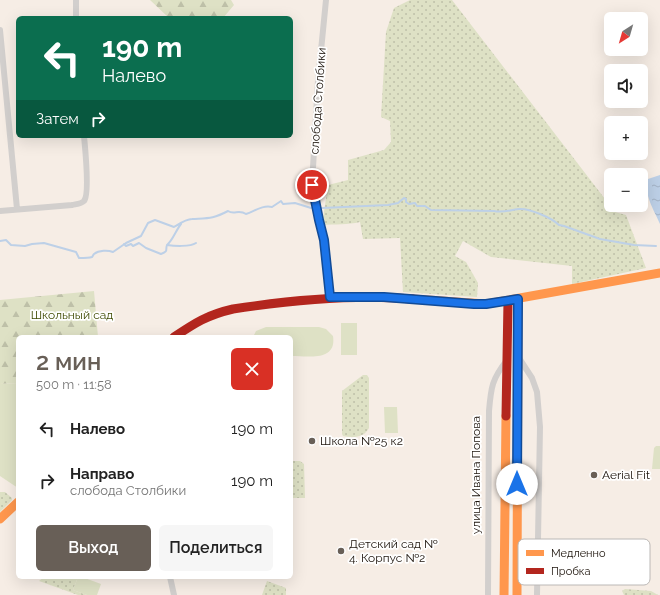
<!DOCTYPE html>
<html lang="ru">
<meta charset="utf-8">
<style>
:root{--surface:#fff;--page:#f6f6f6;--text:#222;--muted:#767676;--accent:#685f57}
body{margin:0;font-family:Raleway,sans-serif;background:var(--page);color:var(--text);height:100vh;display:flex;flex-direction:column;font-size:15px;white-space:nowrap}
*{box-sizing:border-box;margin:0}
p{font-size:13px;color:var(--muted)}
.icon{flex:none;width:22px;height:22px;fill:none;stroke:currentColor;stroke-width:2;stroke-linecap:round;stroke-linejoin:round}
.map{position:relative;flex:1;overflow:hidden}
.panel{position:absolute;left:16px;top:335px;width:277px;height:244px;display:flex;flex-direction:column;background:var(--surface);border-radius:6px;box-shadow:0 4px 16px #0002}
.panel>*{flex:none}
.hud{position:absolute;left:16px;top:16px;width:277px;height:122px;border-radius:6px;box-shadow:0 4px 16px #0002;background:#0b6e4f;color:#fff;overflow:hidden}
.needle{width:26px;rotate:217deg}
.tools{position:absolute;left:604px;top:12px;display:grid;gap:8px}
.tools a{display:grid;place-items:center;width:44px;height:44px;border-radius:6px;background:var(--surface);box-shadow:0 4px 16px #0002;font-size:20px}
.pin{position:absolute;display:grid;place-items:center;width:34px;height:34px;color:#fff;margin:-17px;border:2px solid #fff;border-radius:50%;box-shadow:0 1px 4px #0007}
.me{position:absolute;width:44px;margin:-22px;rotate:0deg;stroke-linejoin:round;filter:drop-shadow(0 0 3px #0008)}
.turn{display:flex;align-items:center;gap:14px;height:84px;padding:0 20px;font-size:18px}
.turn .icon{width:52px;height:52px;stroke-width:2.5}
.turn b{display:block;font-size:28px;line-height:34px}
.then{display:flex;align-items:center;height:38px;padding:0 20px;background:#0003;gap:8px;font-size:15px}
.round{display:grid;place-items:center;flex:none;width:42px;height:42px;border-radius:6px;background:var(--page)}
.headline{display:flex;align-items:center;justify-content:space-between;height:68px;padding:0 20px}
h1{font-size:24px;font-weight:600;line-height:30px;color:var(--accent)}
.button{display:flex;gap:8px;margin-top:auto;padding:8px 20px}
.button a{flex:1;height:46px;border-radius:6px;background:var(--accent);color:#fff;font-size:16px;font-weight:600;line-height:46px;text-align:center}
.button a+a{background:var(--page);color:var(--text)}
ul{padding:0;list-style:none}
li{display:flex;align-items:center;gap:12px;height:52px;padding:0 20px}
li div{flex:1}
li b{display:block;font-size:15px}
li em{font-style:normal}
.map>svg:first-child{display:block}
.green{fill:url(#green-dots)}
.forest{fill:url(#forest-firs)}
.pitch{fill:#dee1c5}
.water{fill:url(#water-ripples)}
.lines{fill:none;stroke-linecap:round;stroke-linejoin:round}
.stream{stroke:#bdd0e7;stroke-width:2}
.street{stroke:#d2cfcd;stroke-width:6}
.slow{stroke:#ff974d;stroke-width:9}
.jam{stroke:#b3261e;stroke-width:9}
.route-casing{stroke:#114b97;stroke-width:10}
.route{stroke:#1a73e8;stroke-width:7}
.poi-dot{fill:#685f57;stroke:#fff;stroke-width:1.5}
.labels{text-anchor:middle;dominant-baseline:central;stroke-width:3.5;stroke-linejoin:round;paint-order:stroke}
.street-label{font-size:12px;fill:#1b120a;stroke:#fff}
.park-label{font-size:12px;fill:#3e4a00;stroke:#fff}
.poi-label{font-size:12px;fill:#1b120a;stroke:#fff;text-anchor:start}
.key{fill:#fff;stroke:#bbb8b6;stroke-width:1}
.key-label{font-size:11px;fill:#1b120a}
</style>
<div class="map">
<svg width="660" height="595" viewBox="0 0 660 595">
<defs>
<pattern id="green-dots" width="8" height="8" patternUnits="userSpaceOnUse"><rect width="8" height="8" fill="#dee1c5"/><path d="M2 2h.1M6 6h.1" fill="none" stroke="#bec0a8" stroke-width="1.8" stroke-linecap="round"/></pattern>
<pattern id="forest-firs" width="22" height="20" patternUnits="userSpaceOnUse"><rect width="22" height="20" fill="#dee1c5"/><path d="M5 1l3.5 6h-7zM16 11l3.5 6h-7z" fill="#bec0a8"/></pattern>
<pattern id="water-ripples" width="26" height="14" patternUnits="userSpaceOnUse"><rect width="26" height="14" fill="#bdd0e7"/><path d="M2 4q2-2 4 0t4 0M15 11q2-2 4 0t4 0" fill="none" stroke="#a2b2c5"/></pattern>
</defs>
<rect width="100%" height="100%" fill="#f6ede5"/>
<path class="green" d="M410,0h42l163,212 11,3 20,53 -74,16v-18l-81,-9 -28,-16 -8,15 11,6 12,21 -1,14 -74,-5 -3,-54 -37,1 -3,-17c-12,3 -25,2 -38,3l6,-40 20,-5v-20l36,-10 7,-8 -1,-21 -9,-4 5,-85 8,-24z
M363,375h4l2,3v50c-5,10 -16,10 -26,8l-1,-2v-43z
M291,461h9l4,3 1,34h-14z
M0,492h5l7,6v2l-12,12z
M44,577h34l-5,13 14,5h-9l-39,-14z
M267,581l19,7v7h-24z
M625,589l26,2 7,4h-34l-2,-4z"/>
<path class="forest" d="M150,0h81l3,5 -11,13h-54z
M94,291l4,46h-80v46l-18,1v-84z"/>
<path class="pitch" d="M341,323h16v32h-16z
M266,327h53l7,2 7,7c4,26 -26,20 -42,20v-19h-38l3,-6z
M18,383v105l-18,-12v-92z
M384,407h13l1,26h-13z
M656,446h4v23h-8l2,-21z
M78,577h4l19,7 -4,11h-10l-14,-5z"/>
<path class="water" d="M660,175v49c-6,-14 -17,-31 -12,-45z"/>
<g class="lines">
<path class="stream" d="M322,208l66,-3 10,-2 6,-5 2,1v3l3,2 6,-1 2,3h8l6,4 63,1c9,2 15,-1 25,-2 10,-1 33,9 40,16l5,1 36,13 34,6 22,1
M0,241l6,-1 5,5 14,1 7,-2 12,-1 32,9 3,6c3,0 10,0 13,-1 1,-1 1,-2 2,-3 5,-4 14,-4 19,-2l13,-9 15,-7 7,-13 7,-3 19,7c5,-3 12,-8 18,-8 16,-1 21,0 36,-8 6,4 11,-2 18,3 9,-3 16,-9 26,-7l9,-6 2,3 12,-1 16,5
M124,244l2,2 5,-2 2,2 6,-3 7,5 15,6c8,-3 4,-4 6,-9 7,1 23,2 29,-2
M167,245c6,-5 9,-15 14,-21"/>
<path class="street" d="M326,0l-8,81 -6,104 7,35 5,20 6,57
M76,18v-18
M0,30l17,179
M0,211l72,-6c4,-1 9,-1 12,-4 6,-7 1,-54 0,-65
M519,358l13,20 5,14 3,35 -3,168
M170,577l4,18
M488,595l1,-184c2,-24 3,-32 18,-51"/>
<path class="slow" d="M413,299l73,5 174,-31
M0,519l18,-17
M504,595l2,-179
M517,595l1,-296"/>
<path class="jam" d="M174,337c21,-14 33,-22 59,-28 59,-9 120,-15 180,-10
M506,416l2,-115"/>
</g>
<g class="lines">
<defs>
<path id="route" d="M312,185l7,35 5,20 6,57h54l90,7h12l32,-5 -1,185"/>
</defs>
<use href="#route" class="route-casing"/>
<use href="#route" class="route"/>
</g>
<g class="poi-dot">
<circle cx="312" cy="441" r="4"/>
<circle cx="594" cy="475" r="4"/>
<circle cx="341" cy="551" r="4"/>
</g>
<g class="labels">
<g class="street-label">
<text transform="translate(318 101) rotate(-86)">слобода Столбики</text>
<text transform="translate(476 475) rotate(-90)">улица Ивана Попова</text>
</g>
<g class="park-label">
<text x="72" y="315">Школьный сад</text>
</g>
<g class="poi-label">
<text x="320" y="441">Школа №25 к2</text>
<text x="602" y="475">Aerial Fit</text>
<text x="349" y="544">Детский сад №<tspan x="349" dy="14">4. Корпус №2</tspan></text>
</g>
</g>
<rect x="518" y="539" width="132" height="46" rx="6" class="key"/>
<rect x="526" y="550" width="18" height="6" fill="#ff974d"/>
<rect x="526" y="568" width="18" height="6" fill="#b3261e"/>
<g class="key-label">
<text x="551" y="557">Медленно</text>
<text x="551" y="575">Пробка</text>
</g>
</svg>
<div class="tools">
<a><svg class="needle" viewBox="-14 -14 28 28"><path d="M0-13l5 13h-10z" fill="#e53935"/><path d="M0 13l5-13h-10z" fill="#767676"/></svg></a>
<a><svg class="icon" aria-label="sound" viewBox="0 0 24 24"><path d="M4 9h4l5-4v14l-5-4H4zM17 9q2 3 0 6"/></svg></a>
<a>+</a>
<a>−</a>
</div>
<div class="pin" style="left:312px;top:185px;background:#d93025"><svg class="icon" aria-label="arrive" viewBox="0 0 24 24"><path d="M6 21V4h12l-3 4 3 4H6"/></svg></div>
<svg class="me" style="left:517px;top:484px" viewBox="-20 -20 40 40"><circle r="19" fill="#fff"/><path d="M0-13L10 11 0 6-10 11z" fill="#1a73e8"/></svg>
<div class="hud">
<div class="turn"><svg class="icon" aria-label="left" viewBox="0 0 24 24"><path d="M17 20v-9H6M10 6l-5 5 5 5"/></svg><div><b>190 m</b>Налево</div></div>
<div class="then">Затем<svg class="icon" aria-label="right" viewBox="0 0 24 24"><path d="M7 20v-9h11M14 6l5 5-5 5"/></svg></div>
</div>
<section class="panel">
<div class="headline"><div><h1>2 мин</h1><p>500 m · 11:58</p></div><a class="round" style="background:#d93025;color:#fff"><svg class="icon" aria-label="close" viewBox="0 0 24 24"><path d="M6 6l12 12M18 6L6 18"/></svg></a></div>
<ul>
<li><svg class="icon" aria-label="left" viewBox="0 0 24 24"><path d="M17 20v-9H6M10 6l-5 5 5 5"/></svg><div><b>Налево</b></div><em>190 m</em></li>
<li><svg class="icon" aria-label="right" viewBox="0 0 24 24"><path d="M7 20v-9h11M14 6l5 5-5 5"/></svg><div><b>Направо</b><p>слобода Столбики</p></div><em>190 m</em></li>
</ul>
<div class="button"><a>Выход</a><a>Поделиться</a></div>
</section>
</div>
